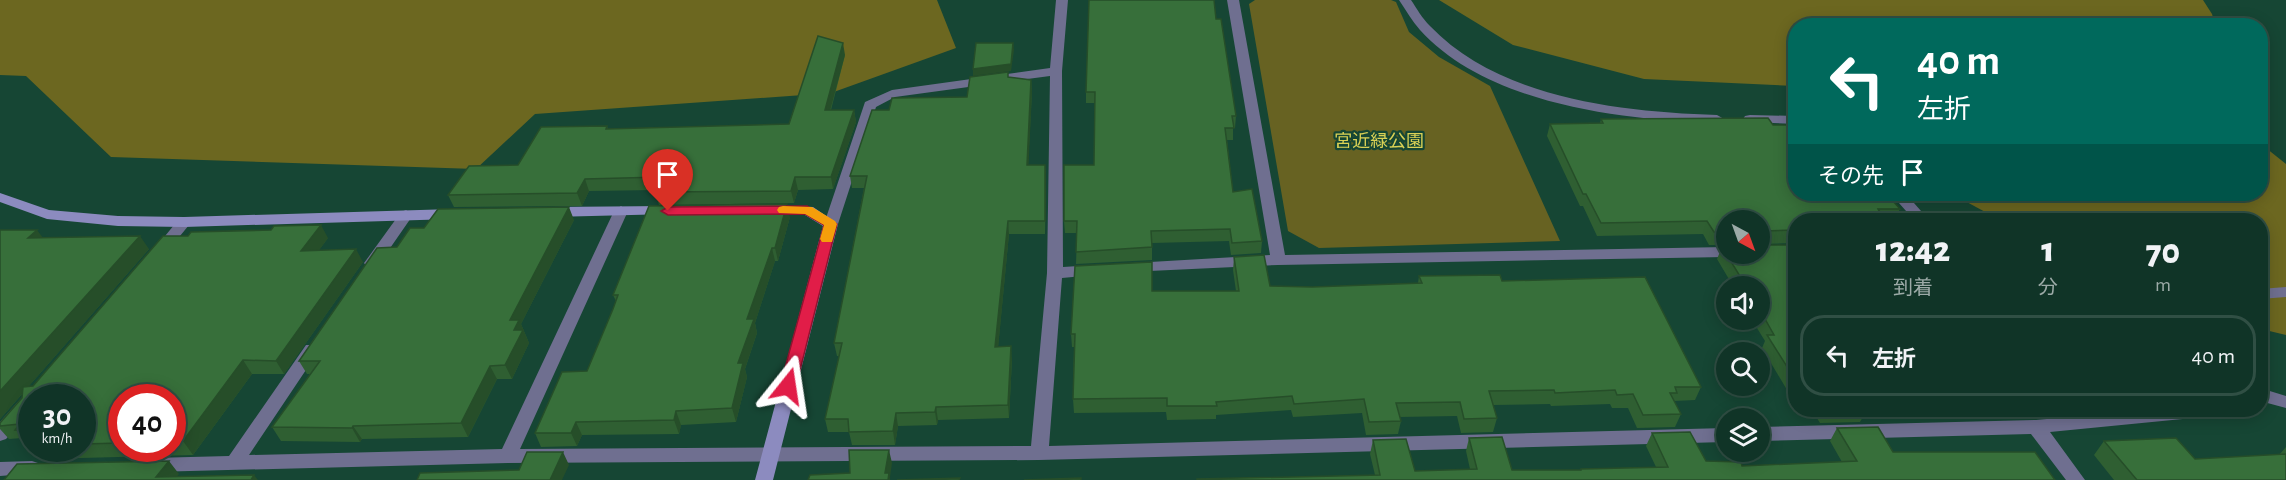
<!DOCTYPE html>
<html lang="ja">
<meta charset="utf-8">
<style>
:root{--surface:#103427;--page:#1e3f33;--text:#f1f3f6;--muted:#9caaa7;--line:#304f44}
body{margin:0;font-family:"Alegreya Sans","Noto Sans JP",sans-serif;background:var(--page);color:var(--text);height:100vh;display:flex;flex-direction:column;font-size:22px;white-space:nowrap}
*{box-sizing:border-box;margin:0}
p{font-size:20px;color:var(--muted)}
.icon{flex:none;width:33px;height:33px;fill:none;stroke:currentColor;stroke-width:2;stroke-linecap:round;stroke-linejoin:round}
.map{position:relative;flex:1;overflow:hidden}
.sheet{position:absolute;left:1788px;top:213px;width:480px;height:204px;display:flex;flex-direction:column;background:var(--surface);border-radius:24px;box-shadow:0 3px 15px #0003,0 0 0 2px var(--line)}
.sheet>*{flex:none}
.top-card{position:absolute;left:1788px;top:18px;width:480px;height:183px;border-radius:24px;box-shadow:0 3px 15px #0003,0 0 0 2px var(--line);background:#00695c;color:#fff;overflow:hidden}
.needle{width:39px;rotate:139deg}
.tools{position:absolute;left:1716px;top:210px;display:grid;gap:12px}
.tools a{display:grid;place-items:center;width:54px;height:54px;border-radius:50%;background:var(--surface);box-shadow:0 3px 15px #0003,0 0 0 2px var(--line);font-size:30px}
.speed{position:absolute;left:18px;top:384px;display:flex;gap:12px;font-size:30px;font-weight:700;text-align:center}
.speed>*{display:grid;place-content:center;width:78px;height:78px;border-radius:50%;background:var(--surface);box-shadow:0 3px 15px #0003,0 0 0 2px var(--line);line-height:1}
.speed small{font-size:15px;font-weight:400}
.speed .limit{border:9px solid #d22;background:#fff;color:#111}
.pin{position:absolute;display:grid;place-items:center;width:51px;height:51px;color:#fff;margin:-62px -26px;border-radius:50% 50% 50% 0;rotate:-45deg;box-shadow:0 0 6px #0007}
.pin .icon{rotate:45deg}
.me{position:absolute;width:66px;margin:-33px;rotate:15deg;stroke-linejoin:round;filter:drop-shadow(0 0 4px #0008)}
.turn{display:flex;align-items:center;gap:21px;height:126px;padding:0 30px;font-size:27px}
.turn .icon{width:78px;height:78px;stroke-width:2.5}
.turn b{display:block;font-size:42px;line-height:51px}
.then{display:flex;align-items:center;height:57px;padding:0 30px;background:#0003;gap:12px;font-size:22px}
.eta{display:flex;justify-content:space-evenly;align-items:center;height:102px;text-align:center}
.eta b{font-size:36px;font-weight:800;line-height:42px}
ul{padding:0;list-style:none}
li{display:flex;align-items:center;gap:18px;height:81px;margin:0 12px 9px;padding:0 18px;border:3px solid var(--line);border-radius:24px}
li div{flex:1}
li b{display:block;font-size:22px}
li em{font-style:normal}
.map>svg:first-child{display:block}
.green{fill:#676222}
.forest{fill:#6c6720}
.lines{fill:none;stroke-linecap:round;stroke-linejoin:round}
.lane{fill:#6f6f90;fill-rule:evenodd}
.street{fill:#6f6f90;fill-rule:evenodd}
.secondary{fill:#8c8bbf;fill-rule:evenodd}
.wall{fill:#2f5f32;fill-rule:evenodd}
.shaded-wall{fill:#264e29}
.building{fill:#376f3a;stroke:#264e29;stroke-width:1.5}
.route{fill:#e11d48;stroke:#92132f;stroke-width:1.5}
.slow{fill:#f59e0b}
.labels{text-anchor:middle;dominant-baseline:central;stroke-width:4.5;stroke-linejoin:round;paint-order:stroke}
.park-label{font-size:18px;fill:#dad155;stroke:#164634}
</style>
<div class="map">
<svg width="2286" height="480" viewBox="0 0 2286 480">
<rect width="100%" height="100%" fill="#164634"/>
<path class="green" d="M1255,0h136l5,2 13,30 30,25 51,29 70,155 -241,7 -31,-17 -39,-227z"/>
<path class="forest" d="M0,0h937l19,48 -125,45 -296,21 -59,55 -365,-12 -85,-81 -26,-1z
M1439,0h764l9,14 3,11 -419,1 -1,60 -151,-7 -131,-34z
M2261,144l25,20v171l-25,-6 -1,-109h-260l-48,-26h308z"/>
<g class="lines">
<path class="lane" d="M2286,287v10l-26,2v-10z"/>
<path class="street" d="M1056,0h12l-6,71 1,196 31,-2 8,5 -8,5 -32,3 -13,168 677,-18v14l-687,18 -531,3 -356,9 -6,-2 -3,-5 3,-5 6,-2 77,-2 77,-111h12l2,4 -71,106 253,-6 112,-238 7,-5 7,5 -108,238 511,-3 16,-173 3,-197 -155,21 -19,10 -38,117 -7,5 -7,-5 41,-122 27,-12 158,-22z
M1227,0h12l46,255 441,-8v7h7l-7,3 -448,8 -150,7 -3,-4 8,-5 137,-8z
M1399,0h12c6,9 11,18 19,26 70,73 192,86 287,89l7,4 -7,4c-94,-3 -229,-18 -297,-93 -8,-9 -14,-20 -21,-30z
M1750,115l46,1v8l-51,-2 -2,-3 2,-3z
M1891,194h15l23,26h-15z
M406,210l7,5 -36,52h-10l-3,-4 3,-4 34,-47z
M184,217l5,2 2,3 -2,3 -23,28h-10l-3,-3 3,-3 23,-28z
M2260,388l26,8v12l-26,-7z
M32,392l6,1 2,5h-8v12l-26,29 -6,2v-19l26,-29z
M2143,410h69l-3,5 -6,2 -153,15 35,48h-19l-35,-46 -271,7v-14l276,-7z
M32,461l6,2 3,5 -3,5 -38,3v-14z"/>
<path class="secondary" d="M0,193l49,17 69,6 66,1 269,-8 7,5 -7,5 -269,8 -66,-1 -71,-7 -47,-17z
M768,205l45,2 25,17 -65,256h-18l68,-254 -18,-11 -42,-2 -2,-3 2,-3z
M666,206l5,2 2,3 -2,3 -119,3 -7,-5 7,-5z"/>
</g>
<path class="wall" d="M1216,19l20,97 -1,12h-2v12h-6l6,52 29,49 -1,12 -30,2 -2,-14 -77,2v17l-76,4 1,-31h-12l-1,-12 30,-56 1,-62h-9v-11z
M845,55l-14,55h23l2,12 -23,67 -35,1 -4,13 -135,2 -4,-13 1,-2 -67,1 -7,15 -128,1 -6,-12 70,-30 89,-39 1,3 181,-5z
M1009,77l22,3 1,12 -4,73h17l1,12 -1,57h-36l-11,113 14,12 -3,59 -71,2 -1,5 -39,1 -3,19h-43l-3,-13h-21l-3,-13 14,-63h-2l-3,-13 30,-155h-12l-2,-12 39,-66 78,-13z
M1601,119l172,6 127,84 -6,11h-98v23l-34,1 3,1h31v155h-3l-31,-52 3,-7 -13,-21h8v-34h-27l-16,-27 5,-12 38,7 -34,-34v25h-17l-6,-11 -106,2 -14,-30h-3l-33,-70 3,-12 50,-1z
M790,217l-12,44h-3l-20,62 2,10 -12,36 2,8 -11,45 -55,3 -2,9 -97,1 -5,11 -36,1 -6,-14 52,-62 29,-70 -3,-6z
M574,220l-53,104 8,19 -17,36h-15l-29,58 -106,2 -2,3 -79,-1 -9,-14 38,-53h-3l-8,-13 98,-114z
M0,230l43,8 106,11 -121,138 5,-1 295,-148 -9,12 44,12 -79,112h-32l-59,81 -149,4 -9,-11h47v-50h-50v46h-5l-5,-6 -13,1 -9,-10v-6l22,-25 1,-5 -23,26zM122,398h50v50h-50z
M1234,257l36,29 42,1 106,-4 1,-7 83,5 199,106 -6,13 -21,1 7,13 -6,13 -38,1 -9,-20h-16l-2,-4 -59,2 -1,-2 -57,1 4,13 -4,14 -32,1 -4,-17 -58,1 2,4 -3,13 -32,1 -4,-22 -69,4 -2,-7 -75,5v4l-49,1 -1,-8 -92,1 -1,-14 1,-52h-2l-1,-13 81,-43h84l-3,-21z
M1812,410h55l-7,12 -40,1z
M1837,428l56,24 162,28 -680,-5 -5,-21 3,-14 42,31 55,-2 -4,-18 3,-13 43,32h68l1,-1 75,-2 -10,-21 6,-13 54,28 36,5 100,-4 -12,-21z
M2104,441l91,18 84,-4 7,-8v33h-172l-20,-25z"/>
<path class="shaded-wall" d="M843,43l2,12 -18,67 -2,-12z
M1013,43l1,7 -3,21 -38,5v-7z
M1031,80l1,12 -4,85 -1,-12z
M854,110l2,12 -23,67 -2,-12z
M1045,165l1,12 -1,57z
M795,177l3,13 -4,13 -3,-12z
M585,179l4,12 -7,15 -5,-13z
M787,204l3,13 -12,44 -3,-13z
M569,207l5,13 -53,104 8,19 -17,36 -7,-14 5,-45z
M1008,221l1,13 -12,126 -2,-13z
M321,225l7,13 -19,26 -8,-13z
M37,230l10,13 -19,-5z
M140,236l9,13 -149,170v-28z
M772,248l3,13 -20,62 2,10 -12,36 2,8 -11,45 -4,-14 6,-45 9,-44z
M356,249l7,13 -79,112 -8,-13z
M1011,346l1,13 -3,59 -1,-13z
M243,360l9,14 -59,81 -10,-14z
M490,366l7,13 -29,58 -7,-14z
M936,407l2,13 -1,5 -2,-13z
M676,411l5,14 -2,9 -5,-14z
M896,413l2,13 -3,19 -2,-14z
M576,422l6,13 -5,11 -6,-13z
M353,426l9,13 -2,3 -8,-14z
M889,450l3,13 -2,14v3h-3l-2,-7z
M563,452l6,13 -7,15h-12z
M169,461l10,13 -5,6 -18,-3z
M254,475l4,5h-7z"/>
<path class="building" d="M1089,0h125l2,19h5l15,97h-4l2,12h-9l8,64 19,-3 10,52 -30,2 -2,-14 -79,2 1,16 -76,5 1,-31h-13v-56h30l1,-73h-9z
M818,36l25,7 -18,67h29l-23,67h-36l-4,14 -136,1 6,-15 -76,2 -8,14 -129,2 21,-29 49,-1 23,-38 66,-1 -1,3 183,-5z
M976,43h37l-2,21 -38,5z
M1008,72v5l23,3 -4,85h18v56h-37l-13,126 16,-1 -3,59 -72,2 -1,5 -39,1 -3,18 -44,1 -1,-13h-23l17,-76h-8l33,-167h-17l22,-66h17l3,-12 75,-1 3,-20z
M1768,118l5,7h23v69h91l13,15h-22l3,5h-35l5,6h-55v10l-31,1 -2,8 -3,1v-20h-34v13l-12,-1 -7,-11 -106,2 -15,-29h-3l-33,-70 53,-1 -2,-4z
M787,204l-12,44h-3l-25,71h7l-16,44h5l-11,45 -56,3 -2,9 -98,2 -5,11h-36l27,-61 25,-1 26,-62 5,-14h-5l36,-89z
M569,207l-59,113h9l-5,10h9l-18,35 -15,1 -29,57 -108,3 -1,2 -80,-1 48,-66h-21l78,-113 20,-1 13,-19h14l14,-19z
M321,225l-20,26 55,-2 -80,112 -33,-1 -60,81 -11,1v-44h-50v45l-40,1v-46h-50v33l-17,-1 5,-6 -20,2v-3l22,-25 1,-11 10,-1 130,-150h25l3,-4 80,-2 3,-4z
M0,230h37l-9,8 112,-2 -140,155z
M1760,242l5,3h31v136l-29,-46h7l-14,-25v-24h-14l-24,-39h4v7h34z
M1264,255l6,31 42,1 110,-4 -3,-7 81,-1 2,6 143,-4 56,110h-26l2,6h-7l11,21 -38,1 -10,-21 -16,1 -2,-5 -60,3 -1,-3 -65,1 8,27 -33,1 -4,-17 -64,1 5,18 -32,1 -5,-23 -70,5 -2,-8 -76,6 1,4h-50v-8l-94,1 2,-65h-4l4,-68 77,-4v29h87l-5,-34z
M1878,427l15,25h142l20,28h-858v-1l183,-4 -7,-35 33,-1 9,32 62,-2 -8,-31 33,-1 10,33h69v-1l87,-2 -16,-34 38,-1 16,29 35,1 1,4 115,-5 -20,-33z
M2176,438l19,21 91,-5v26h-149l-33,-39z
M849,450h40l-4,23h4l-1,7h-80l2,-5 40,-2z
M527,452h36l-13,28h-133l3,-7 99,-3z
M169,461l-13,16 98,-2 -3,5h-247l13,-16z
M960,478l-1,2h-62z
M1081,478v2h-57z"/>
<path class="route" d="M807,206l30,18 -41,162 -2,4h-11l-3,-4 44,-161 -19,-11 -137,1 -7,-4 7,-4z"/>
<path class="slow" d="M783,206l29,1 23,14 2,3 -5,18h-10l-2,-3 4,-14 -19,-11 -26,-1 -2,-3 2,-3z"/>
<g class="labels">
<g class="park-label">
<text x="1379" y="142">宮近緑公園</text>
</g>
</g>
</svg>
<div class="tools">
<a><svg class="needle" viewBox="-14 -14 28 28"><path d="M0-13l5 13h-10z" fill="#e53935"/><path d="M0 13l5-13h-10z" fill="#9caaa7"/></svg></a>
<a><svg class="icon" aria-label="sound" viewBox="0 0 24 24"><path d="M4 9h4l5-4v14l-5-4H4zM17 9q2 3 0 6"/></svg></a>
<a><svg class="icon" aria-label="search" viewBox="0 0 24 24"><circle cx="10" cy="10" r="6"/><path d="M15 15l6 6"/></svg></a>
<a><svg class="icon" aria-label="layers" viewBox="0 0 24 24"><path d="M12 4l9 5-9 5-9-5zM3 14l9 5 9-5"/></svg></a>
</div>
<div class="speed"><div>30<small>km/h</small></div><div class="limit">40</div></div>
<div class="pin" style="left:668px;top:211px;background:#d93025"><svg class="icon" aria-label="arrive" viewBox="0 0 24 24"><path d="M6 21V4h12l-3 4 3 4H6"/></svg></div>
<svg class="me" style="left:788px;top:386px" viewBox="-20 -20 40 40"><path d="M0-17L14 15 0 8-14 15z" fill="#e11d48" stroke="#fff" stroke-width="4"/></svg>
<div class="top-card">
<div class="turn"><svg class="icon" aria-label="left" viewBox="0 0 24 24"><path d="M17 20v-9H6M10 6l-5 5 5 5"/></svg><div><b>40 m</b>左折</div></div>
<div class="then">その先<svg class="icon" aria-label="arrive" viewBox="0 0 24 24"><path d="M6 21V4h12l-3 4 3 4H6"/></svg></div>
</div>
<section class="sheet">
<div class="eta">
<div><b>12:42</b><p>到着</p></div>
<div><b>1</b><p>分</p></div>
<div><b>70</b><p>m</p></div>
</div>
<ul>
<li><svg class="icon" aria-label="left" viewBox="0 0 24 24"><path d="M17 20v-9H6M10 6l-5 5 5 5"/></svg><div><b>左折</b></div><em>40 m</em></li>
</ul>
</section>
</div>
